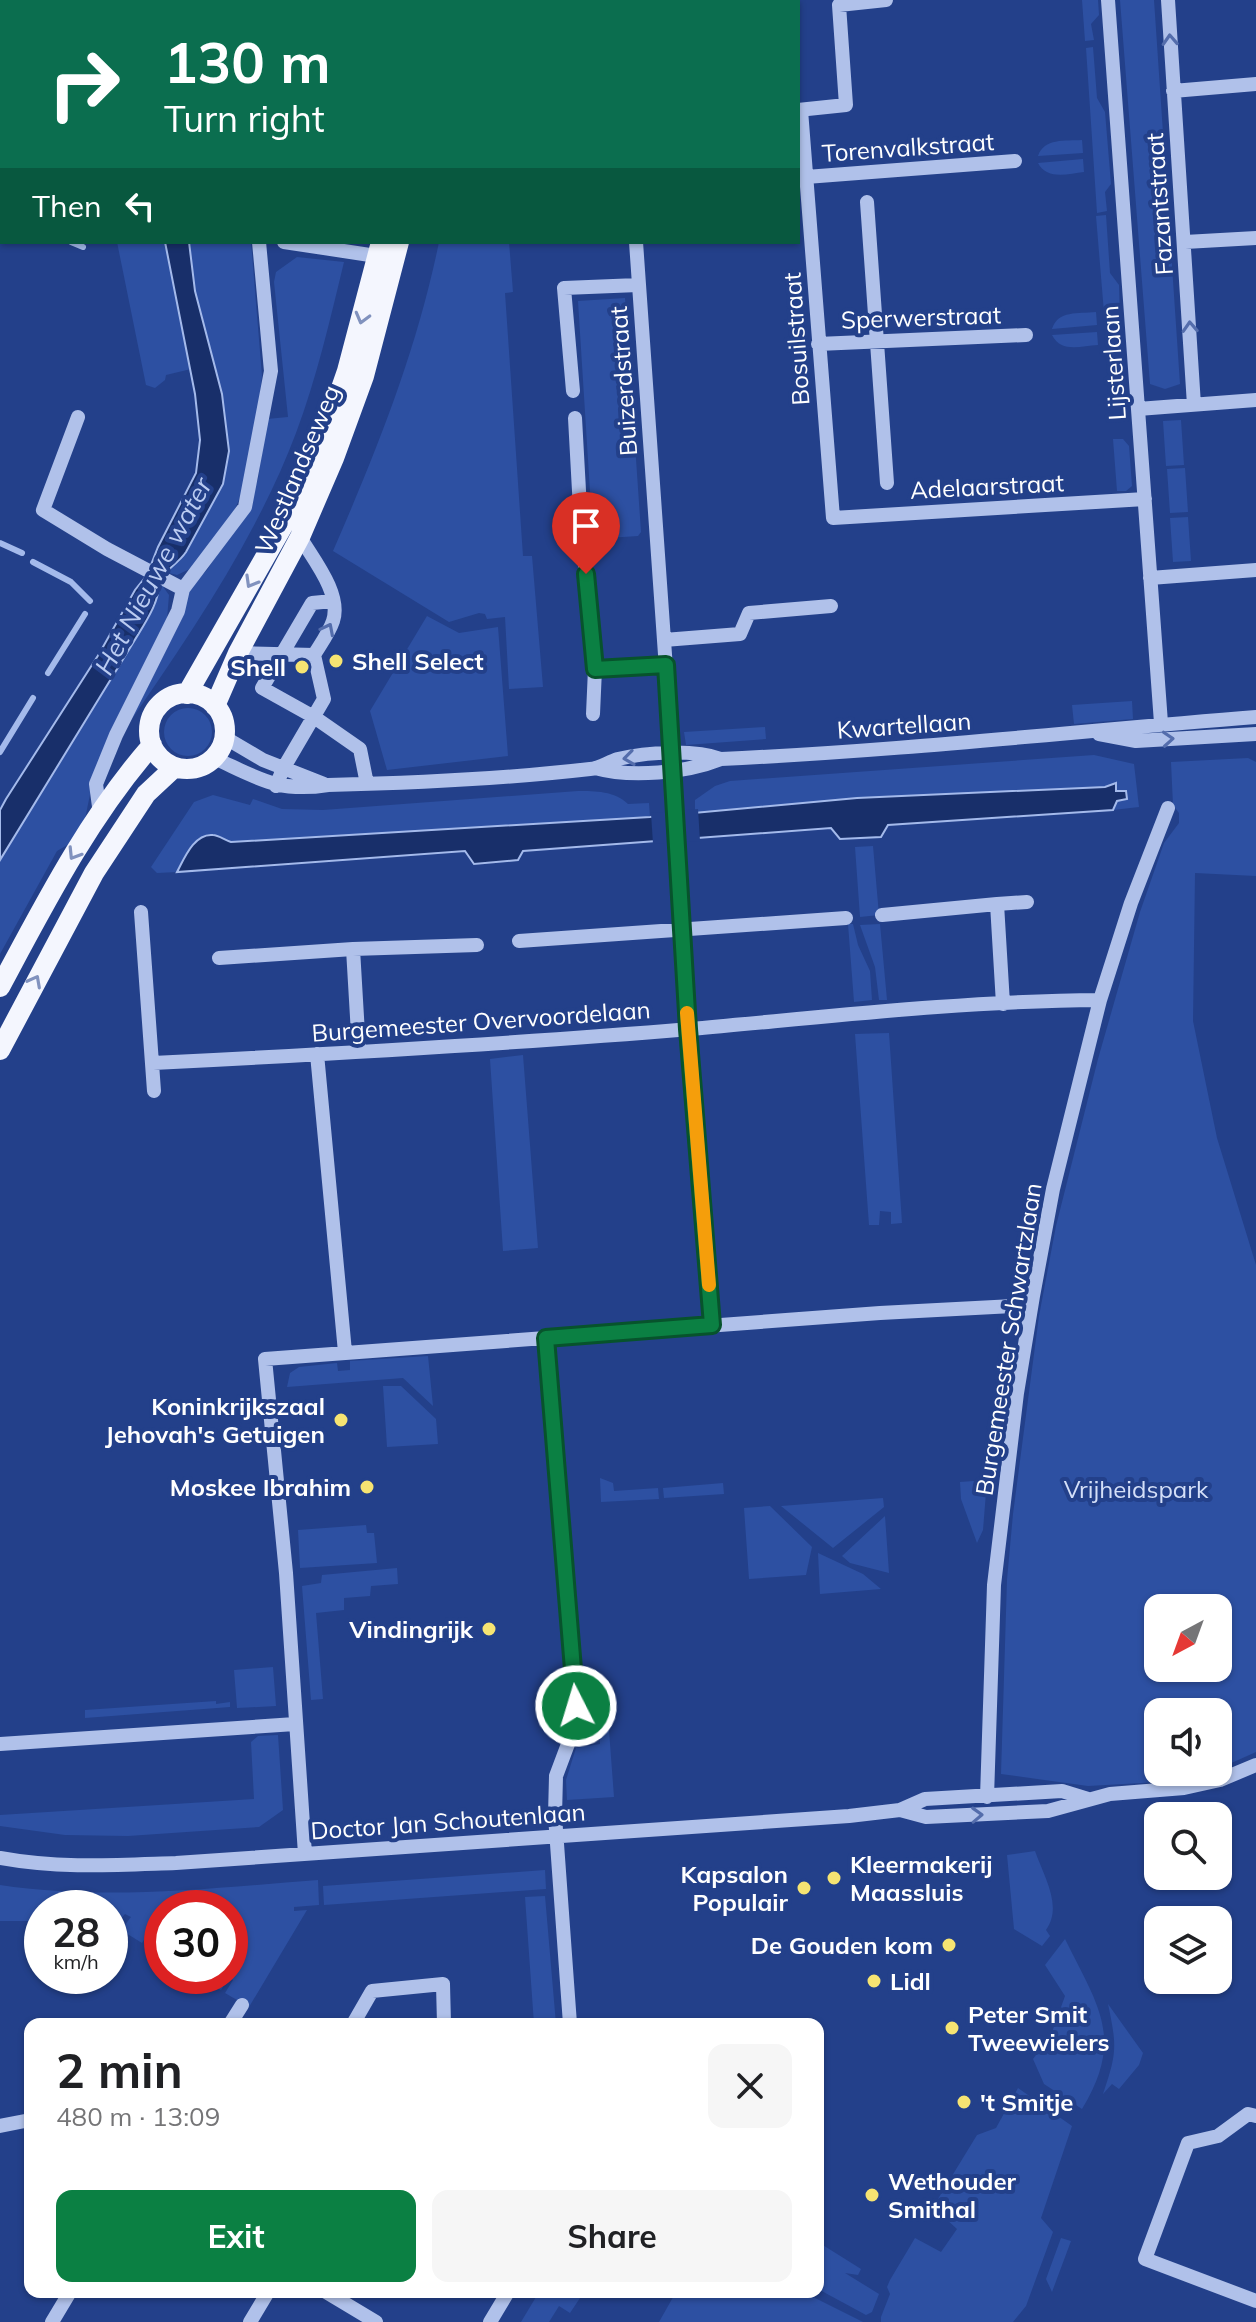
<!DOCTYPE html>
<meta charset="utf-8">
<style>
:root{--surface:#fff;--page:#f6f6f6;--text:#202124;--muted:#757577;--accent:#0b8043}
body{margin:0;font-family:Mulish,sans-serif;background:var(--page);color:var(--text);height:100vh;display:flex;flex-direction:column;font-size:30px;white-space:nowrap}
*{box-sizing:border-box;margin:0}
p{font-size:26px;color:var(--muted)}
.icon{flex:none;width:44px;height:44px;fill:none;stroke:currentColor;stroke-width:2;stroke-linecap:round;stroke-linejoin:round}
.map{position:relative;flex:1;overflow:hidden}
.sheet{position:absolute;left:24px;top:2018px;width:800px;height:280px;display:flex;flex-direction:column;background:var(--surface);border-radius:16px;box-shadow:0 2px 6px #0004}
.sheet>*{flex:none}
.hud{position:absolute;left:0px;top:0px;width:800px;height:244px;box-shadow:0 2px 6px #0004;background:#0b6e4f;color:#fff;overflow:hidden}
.needle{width:52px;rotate:221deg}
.fabs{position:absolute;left:1144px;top:1594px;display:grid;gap:16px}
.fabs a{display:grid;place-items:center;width:88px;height:88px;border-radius:16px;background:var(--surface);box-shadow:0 2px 6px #0004;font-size:40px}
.speed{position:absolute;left:24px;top:1890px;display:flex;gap:16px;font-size:40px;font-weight:700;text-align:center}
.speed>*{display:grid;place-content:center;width:104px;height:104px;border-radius:50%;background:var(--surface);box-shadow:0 2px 6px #0004;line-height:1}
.speed small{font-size:20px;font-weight:400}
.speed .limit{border:12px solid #d22;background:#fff;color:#111}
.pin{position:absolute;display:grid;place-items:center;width:68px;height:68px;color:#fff;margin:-82px -34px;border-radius:50% 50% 50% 0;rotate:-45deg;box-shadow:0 0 8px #0007}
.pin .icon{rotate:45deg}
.me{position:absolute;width:88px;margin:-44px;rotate:355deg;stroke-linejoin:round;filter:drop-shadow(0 0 6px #0008)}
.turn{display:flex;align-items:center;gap:28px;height:168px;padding:0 32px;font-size:36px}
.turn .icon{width:104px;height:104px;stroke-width:2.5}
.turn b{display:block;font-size:56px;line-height:68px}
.then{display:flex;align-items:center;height:76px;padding:0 32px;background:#0003;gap:16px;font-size:30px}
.round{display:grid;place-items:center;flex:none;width:84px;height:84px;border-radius:16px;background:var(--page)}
.headline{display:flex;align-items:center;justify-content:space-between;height:136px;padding:0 32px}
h1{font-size:48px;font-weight:700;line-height:60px}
.button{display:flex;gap:16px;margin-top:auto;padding:16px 32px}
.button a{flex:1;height:92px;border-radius:16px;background:var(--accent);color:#fff;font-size:32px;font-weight:700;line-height:92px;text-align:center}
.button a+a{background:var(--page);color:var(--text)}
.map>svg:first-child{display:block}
.green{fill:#2d50a2;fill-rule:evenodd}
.water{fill:#182f6a;stroke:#a4baeb;stroke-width:2}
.pier{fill:#23408a}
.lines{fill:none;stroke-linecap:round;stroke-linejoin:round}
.stream{stroke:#a4baeb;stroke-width:6}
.minor{stroke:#b0c1ea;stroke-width:14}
.major{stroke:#f4f6fe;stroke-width:20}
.oneway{stroke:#546dac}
.oneway2{stroke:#8192be}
.route-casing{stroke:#07532c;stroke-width:20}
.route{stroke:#0b8043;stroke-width:14}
.slow{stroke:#f59e0b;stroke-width:14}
.poi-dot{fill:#f6e472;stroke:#23408a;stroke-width:3}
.labels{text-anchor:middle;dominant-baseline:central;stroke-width:8;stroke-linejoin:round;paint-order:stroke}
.street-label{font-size:24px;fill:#fff;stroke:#23408a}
.poi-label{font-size:24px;font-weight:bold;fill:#fff;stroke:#23408a;text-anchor:start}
.park-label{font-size:24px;fill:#d4dff8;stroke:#23408a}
.water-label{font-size:26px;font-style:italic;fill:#bbccf2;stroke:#23408a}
</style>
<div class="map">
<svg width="1256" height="2322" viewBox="0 0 1256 2322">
<rect width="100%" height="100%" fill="#23408a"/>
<path class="green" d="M1082,0h16l1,15 -8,9 3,16 -9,1z
M1120,0h34l26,384 -15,5 -15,-5z
M1093,47l4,51 8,14 6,72 -6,8 2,19 -10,2 -11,-165z
M1082,140l1,13 -45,3c6,-18 27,-15 44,-16z
M1083,159l1,13c-17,2 -37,8 -46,-9z
M1106,215l4,58 9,12 2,68 -4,9 1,22 -8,1 -14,-169z
M117,242h48l26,127 -25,6 -1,5 -10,8 -9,-3z
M189,242h62l11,134 -5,44 -13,68 -9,21 -39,57 -19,9 -12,-3 14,-10 7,-10 37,-68 6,-33 -7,-57 -27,-103z
M439,242h70l4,50 -8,1 18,263h9l11,131 -34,2 -4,-72 -18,2 -2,-5 -6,-1 -30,9 -116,-71c44,-101 84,-201 106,-309z
M297,257l47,5c-14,58 -27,115 -48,171 -40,106 -107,203 -171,296l62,-139 20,-20 41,-64 10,-27 9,-60 21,-2 -14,-135 2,-10z
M625,298l16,234 -3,4 -45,3 -15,-238z
M1096,312l1,13 -45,4c6,-19 26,-15 44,-17z
M1097,332l1,13c-18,1 -37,8 -46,-10z
M1181,420l3,45 -18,1 -3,-45z
M1113,439h10l6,7 3,40 -6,5h-9z
M1185,468l3,44 -18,1 -3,-44z
M1188,517l3,44 -18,1 -3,-44z
M159,581l10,14 -2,24 -72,151 -10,49 -9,21 -19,11 -57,103v-94l133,-217c10,-17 28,-42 26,-62z
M427,616l32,17 39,-6 10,129 -121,14 -17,-59z
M1132,701l1,18 -59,5 -2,-19z
M164 732a24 24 0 1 1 48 0a24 24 0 1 1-48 0Z
M765,727l1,12 -80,6 -2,-13z
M1094,755l40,9 5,43 -26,3 4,-9 10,-2 -11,-8v-7l-11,3 -248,11 -156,14 -6,-1v-11l20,-14 15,-5z
M1248,758l8,4v114l-61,-3 -2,148 24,117 39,127v487l-38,17v-57h-60v60h54l-18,8 -106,6 -87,-12 6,-194 6,-66 26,-198 17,-90 42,-167 42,-147 24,-69 15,-20v-10l-6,-8 -2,-43zM1158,1608h60v60h-60z
M578,791c17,0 37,0 50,13l21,-1 1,14 -419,25 -10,-3 -32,10 -12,23 -20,1 -6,-6 43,-65 19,-7 37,10 3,-6 29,10 41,1z
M873,846l6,69 -19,2 -5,-70z
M848,924h5l5,21 12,26 2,29 -18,2z
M880,924l7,76h-8l-4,-33 -15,-42z
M889,1033l13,190 -11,1v-12l-11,-1 -1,14h-10l-14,-191z
M523,1055l15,193 -35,3 -13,-192z
M428,1356l5,50 -30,-28 -116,9 3,-14 9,-6 38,-4 1,8 12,-1v-9z
M383,1386h18l35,33 2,25 -51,3z
M600,1478l13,5 1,8 44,-3 1,11 -58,3z
M987,1480l-4,50 -6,13 -16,-44 -1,-17z
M723,1483l1,11 -60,4 -1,-10z
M883,1498l1,9 -51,41 -52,-42z
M770,1506l42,41 -6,28 -57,4 -5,-71z
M885,1516l4,57 -39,-10 -8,-7z
M366,1525l1,8h7l3,30 -77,5 -2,-38z
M818,1553l45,21 18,15 -61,5z
M397,1568l1,16 -27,2 -1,10 -26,2v12l-28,3 7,86 -12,1 -9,-114 19,-3 1,-8z
M273,1667l3,39 -39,2 -3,-38z
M216,1701v3l14,-2v5l-145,11v-8z
M599,1717h9l6,80 -47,3 -1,-20 10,-32 24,-4z
M278,1735l5,75 -24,17 -131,9 -63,-1 -65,-9v-11l254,-16 -3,-57 7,-6z
M1035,1851c9,26 28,55 11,79l4,6 -8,10 -28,-17 -7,-74z
M545,1870l1,19 -222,16 -1,-19z
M318,1880l1,25 -25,2v4l13,-1 -58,97 -24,-14 8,-13 -4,-3 -8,13 -23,-14h32v-68h-68v47l-16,-10 8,-14 -3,-2 -9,14 -21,-13 10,-13 -6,-3 -11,13 -4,-1v-18h-68v13h-42v-36c106,16 211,3 318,-5z
M545,1896l11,128h-22l-9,-127z
M1065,1939c33,67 60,99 17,170l-38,-25 -11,-25 18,-24 14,-39 -20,-31z
M1108,2004l35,49 -4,12 -20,24 -7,-5 -9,10c14,-41 14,-48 5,-90z
M1018,2088l54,38 -31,92 12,14 -27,74 -13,16h-132v-5l9,-23 -3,-7 3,-7 25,-42 26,14 16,-23 -24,-22 44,-72 19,-7z
M1061,2238l10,3 -19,51 -6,-13z
M818,2242l43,27 -3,6 -13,-2 34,21 -7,18 -6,3 -48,-26z
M539,2292h38l5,3 -12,18 -11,-7 -10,16h-28z
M676,2292h52l25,3 52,-2 58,29h-204z"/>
<path class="water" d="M165,242h24l6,49 27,103 7,57 -6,33 -37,68c-8,12 -20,17 -27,29 2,20 -16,45 -26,62l-133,217v-50l6,-11 93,-145 36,-64 12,-15 11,-28 38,-74 4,-33 -5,-46z
M1116,783v8h10l1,8 -10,2 -4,9 -225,15 -7,12 -41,2 -9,-11 -308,23 -5,9 -44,4 -9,-13 -288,21c7,-13 17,-39 36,-37 5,0 12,5 18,7l419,-25 207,-19 248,-11z"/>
<path class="pier" d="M698,809l2,32 -47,3 -2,-31z"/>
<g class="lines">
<path class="stream" d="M151,2v-2
M0,214l2,1
M71,242l12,5
M0,543l22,10
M33,562l38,20 19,19
M48,673l37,-59
M0,752l33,-54"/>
<path class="minor" d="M227,0v2
M318,0v2
M662,0v2
M1108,0l53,723
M1168,0l26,405
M254,1l3,1
M160,2v-2
M1173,91l83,-7
M798,110l48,-5 -7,-100 47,-5
M801,110l32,408 312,-19
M0,116l2,1
M0,172l2,-5
M806,177l209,-16
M867,202l20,281
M284,242l99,15
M636,242l36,512 16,275 24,296
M1185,242l71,-4
M818,344l208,-9
M573,391l-9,-103 74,-3
M1138,409l118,-9
M78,417l-35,93 64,39 76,40
M575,418l5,91 15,160 -2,45
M1150,578l106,-8
M333,601l-21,2 -50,85 52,29 46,32 7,35
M664,640l76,-6 9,-21 82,-7
M238,653l76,2c6,-10 15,-22 19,-34 9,-27 -20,-62 -33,-84
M595,669l71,-4
M1099,734l37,7 120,-7
M224,737l39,23 61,24
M214,758c44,20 64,35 114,27 87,-2 175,-6 262,-16 10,-1 18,-7 28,-10 28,-7 76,-10 103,0
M595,768c36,10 91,5 126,-9 179,-8 357,-28 535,-42
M276,786l7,-17 41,-70 -10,-44
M100,814l-4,-30 20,-49 62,-124 5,-22 62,-82 26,-136 -12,-129
M997,904l30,-2
M141,912l13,179
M882,915l115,-11 6,100
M519,941l327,-23
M353,949l6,102
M219,958l134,-9 124,-4
M317,1054l28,298
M153,1063c179,-9 358,-19 537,-34 136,-12 273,-28 410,-29
M546,1338l31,382 -21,56 -1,40 15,208
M0,1744l295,-20
M987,1797l7,-212 23,-192 16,-97 20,-107 47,-189 31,-97 37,-95
M900,1810l26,7 122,-6 62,-17 74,-6 36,-8 36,-15
M305,1854l-19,-281 -21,-214 615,-46 151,-8
M0,1858c59,11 117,7 176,5l673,-47 51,-6 25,-11 137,-8 26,8
M230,2024l12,-19
M353,2024l19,-33 71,-7 1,40
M1256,2116l-8,-2 -30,22 -30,7 -43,116 111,42
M0,2126l30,-6
M326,2292l50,30
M52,2322l18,-30
M250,2322l18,-30
M490,2322l18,-30"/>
<path class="major" d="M395,0v2
M422,0v2
M149 731a38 38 0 1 1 76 0a38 38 0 1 1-76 0Z
M187,694l97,-170 37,-78 26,-75 34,-129
M215,706l23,-53 62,-116 34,-79 30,-82 35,-134
M0,987c45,-84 89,-170 152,-242
M0,1050l94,-177 52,-79 29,-27"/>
</g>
<defs><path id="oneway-chevron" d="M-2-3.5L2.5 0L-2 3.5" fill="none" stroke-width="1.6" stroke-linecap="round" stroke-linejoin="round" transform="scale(2)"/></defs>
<g class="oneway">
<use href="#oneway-chevron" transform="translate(1170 40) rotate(-93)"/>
<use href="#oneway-chevron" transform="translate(1190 327) rotate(-93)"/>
<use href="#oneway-chevron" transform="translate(328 629) rotate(-63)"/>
<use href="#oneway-chevron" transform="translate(1168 739) rotate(-4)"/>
<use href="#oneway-chevron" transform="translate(629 758) rotate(172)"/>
<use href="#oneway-chevron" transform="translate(977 1815) rotate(-2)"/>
</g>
<g class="oneway2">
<use href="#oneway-chevron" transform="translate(362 318) rotate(105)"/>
<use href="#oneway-chevron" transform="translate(251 582) rotate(120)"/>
<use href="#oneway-chevron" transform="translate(74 854) rotate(122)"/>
<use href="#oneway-chevron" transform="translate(35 981) rotate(-62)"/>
</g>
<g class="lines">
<defs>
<path id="route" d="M576,1706l-30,-368 166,-13 -24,-296 -22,-364 -71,4 -9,-95"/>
</defs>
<use href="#route" class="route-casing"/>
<use href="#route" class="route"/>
<path class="slow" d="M687,1013l22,272"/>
</g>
<g class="poi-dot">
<circle cx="336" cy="661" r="8"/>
<circle cx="302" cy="667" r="8"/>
<circle cx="341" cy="1420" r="8"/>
<circle cx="367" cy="1487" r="8"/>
<circle cx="489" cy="1629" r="8"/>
<circle cx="834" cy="1878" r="8"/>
<circle cx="804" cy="1888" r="8"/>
<circle cx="949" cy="1945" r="8"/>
<circle cx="874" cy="1981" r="8"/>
<circle cx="952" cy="2028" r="8"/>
<circle cx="964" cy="2102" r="8"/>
<circle cx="872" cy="2195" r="8"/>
</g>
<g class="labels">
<g class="street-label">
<text transform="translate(908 147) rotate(-4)">Torenvalkstraat</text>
<text transform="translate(1159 204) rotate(-94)">Fazantstraat</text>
<text transform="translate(921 317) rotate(-2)">Sperwerstraat</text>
<text transform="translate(796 339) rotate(-94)">Bosuilstraat</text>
<text transform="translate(1113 363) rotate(-94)">Lijsterlaan</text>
<text transform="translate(623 381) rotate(-94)">Buizerdstraat</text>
<text transform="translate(297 469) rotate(-67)">Westlandseweg</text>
<text transform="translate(987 486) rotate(-3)">Adelaarstraat</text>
<text transform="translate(904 725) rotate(-4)">Kwartellaan</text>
<text transform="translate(481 1021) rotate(-4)">Burgemeester Overvoordelaan</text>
<text transform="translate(1008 1339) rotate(-81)">Burgemeester Schwartzlaan</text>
<text transform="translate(448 1821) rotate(-4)">Doctor Jan Schoutenlaan</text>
</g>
<g class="poi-label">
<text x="352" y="661">Shell Select</text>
<text x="286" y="667" text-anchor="end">Shell</text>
<text x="325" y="1406" text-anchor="end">Koninkrijkszaal<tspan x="325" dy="28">Jehovah's Getuigen</tspan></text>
<text x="351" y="1487" text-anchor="end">Moskee Ibrahim</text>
<text x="473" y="1629" text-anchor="end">Vindingrijk</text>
<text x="850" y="1864">Kleermakerij<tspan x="850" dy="28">Maassluis</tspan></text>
<text x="788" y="1874" text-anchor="end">Kapsalon<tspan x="788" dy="28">Populair</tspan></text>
<text x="933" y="1945" text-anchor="end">De Gouden kom</text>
<text x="890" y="1981">Lidl</text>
<text x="968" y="2014">Peter Smit<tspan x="968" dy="28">Tweewielers</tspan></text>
<text x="980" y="2102">'t Smitje</text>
<text x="888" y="2181">Wethouder<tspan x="888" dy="28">Smithal</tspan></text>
</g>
<g class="park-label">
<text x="1136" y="1489">Vrijheidspark</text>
</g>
<g class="water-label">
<text transform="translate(153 576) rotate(-62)">Het Nieuwe water</text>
</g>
</g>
</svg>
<div class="fabs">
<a><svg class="needle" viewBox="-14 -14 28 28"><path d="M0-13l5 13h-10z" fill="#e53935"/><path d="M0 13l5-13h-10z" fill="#757577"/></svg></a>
<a><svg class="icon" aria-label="sound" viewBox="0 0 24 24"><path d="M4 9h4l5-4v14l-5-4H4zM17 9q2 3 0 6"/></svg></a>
<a><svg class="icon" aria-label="search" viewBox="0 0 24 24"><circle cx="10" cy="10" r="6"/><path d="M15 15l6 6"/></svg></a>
<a><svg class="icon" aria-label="layers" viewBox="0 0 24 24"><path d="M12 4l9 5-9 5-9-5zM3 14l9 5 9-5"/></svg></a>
</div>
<div class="speed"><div>28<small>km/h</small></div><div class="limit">30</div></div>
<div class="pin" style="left:586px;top:574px;background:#d93025"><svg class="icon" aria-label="arrive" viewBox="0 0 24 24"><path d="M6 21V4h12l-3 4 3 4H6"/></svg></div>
<svg class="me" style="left:576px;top:1706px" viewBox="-20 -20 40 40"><circle r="17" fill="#0b8043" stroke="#fff" stroke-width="3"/><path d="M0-11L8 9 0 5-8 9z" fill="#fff"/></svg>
<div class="hud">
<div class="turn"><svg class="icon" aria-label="right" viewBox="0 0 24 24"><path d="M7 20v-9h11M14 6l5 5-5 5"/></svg><div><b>130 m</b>Turn right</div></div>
<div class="then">Then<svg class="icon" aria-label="left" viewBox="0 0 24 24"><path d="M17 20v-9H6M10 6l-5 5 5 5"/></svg></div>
</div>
<section class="sheet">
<div class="headline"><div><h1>2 min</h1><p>480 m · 13:09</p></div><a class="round"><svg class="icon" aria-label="close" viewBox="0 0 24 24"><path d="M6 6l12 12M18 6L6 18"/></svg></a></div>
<div class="button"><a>Exit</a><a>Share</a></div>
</section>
</div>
